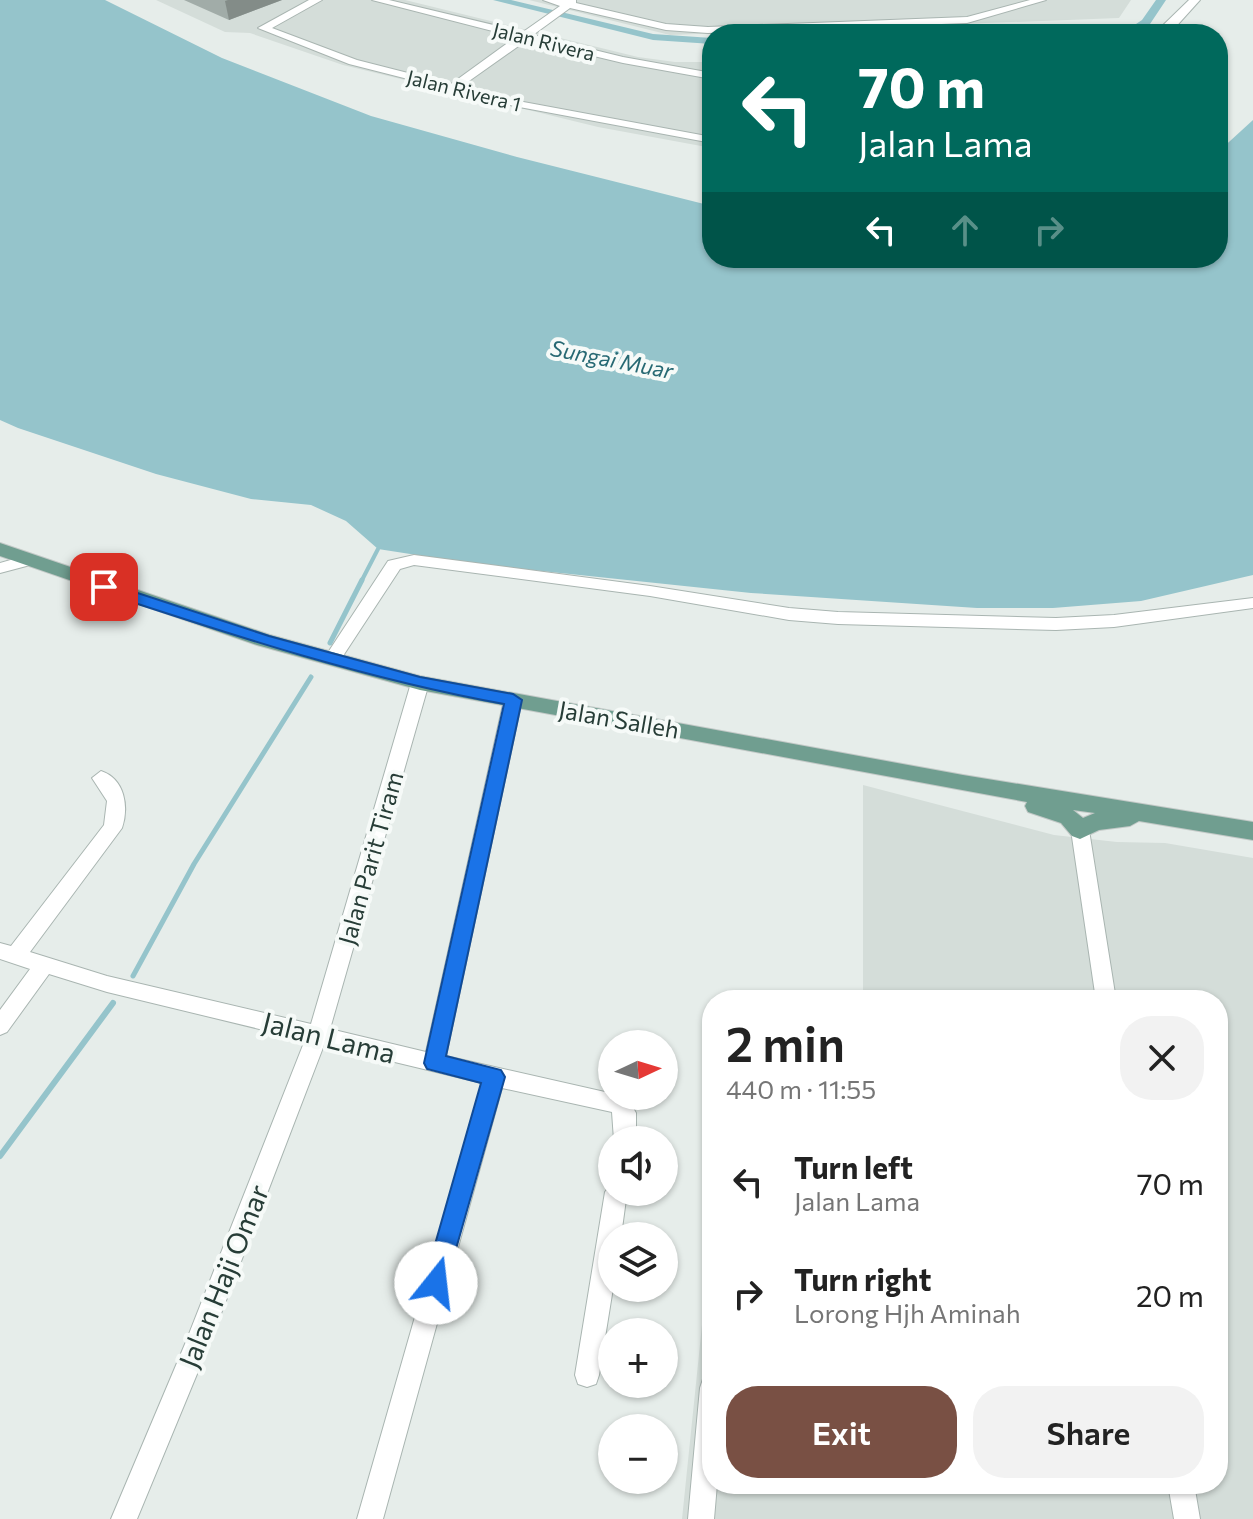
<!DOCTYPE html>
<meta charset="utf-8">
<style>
:root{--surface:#fff;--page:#f2f2f2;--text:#222;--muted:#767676;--accent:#795044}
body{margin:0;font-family:Commissioner,sans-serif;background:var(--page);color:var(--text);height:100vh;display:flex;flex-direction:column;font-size:30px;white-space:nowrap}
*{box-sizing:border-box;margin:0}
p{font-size:26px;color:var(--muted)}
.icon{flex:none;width:44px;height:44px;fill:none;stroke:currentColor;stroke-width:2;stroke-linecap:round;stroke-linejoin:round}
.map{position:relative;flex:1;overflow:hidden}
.side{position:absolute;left:702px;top:990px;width:526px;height:504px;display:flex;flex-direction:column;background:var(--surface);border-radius:32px;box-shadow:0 2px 6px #0004}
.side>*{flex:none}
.guide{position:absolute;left:702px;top:24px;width:526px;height:244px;border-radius:32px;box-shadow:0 2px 6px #0004;background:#00695c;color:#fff;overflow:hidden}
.needle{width:52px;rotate:86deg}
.tools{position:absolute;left:598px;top:1030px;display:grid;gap:16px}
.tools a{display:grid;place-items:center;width:80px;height:80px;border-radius:50%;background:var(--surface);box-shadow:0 2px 6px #0004;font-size:40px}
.pin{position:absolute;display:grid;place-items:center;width:68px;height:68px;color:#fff;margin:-34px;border-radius:16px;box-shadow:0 4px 12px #0006}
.me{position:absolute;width:88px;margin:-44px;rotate:16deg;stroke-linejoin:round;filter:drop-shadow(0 0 6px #0008)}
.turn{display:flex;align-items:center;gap:28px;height:168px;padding:0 24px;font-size:36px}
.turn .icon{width:104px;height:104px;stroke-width:2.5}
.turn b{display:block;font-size:56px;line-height:68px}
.lanes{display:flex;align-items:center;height:76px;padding:0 24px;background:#0003;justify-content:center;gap:40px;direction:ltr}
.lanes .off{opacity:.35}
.round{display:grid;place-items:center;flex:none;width:84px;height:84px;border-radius:32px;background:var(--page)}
.head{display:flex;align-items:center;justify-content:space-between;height:136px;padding:0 24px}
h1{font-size:48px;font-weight:600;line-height:60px}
.primary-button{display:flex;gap:16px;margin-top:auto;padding:16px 24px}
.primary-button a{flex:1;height:92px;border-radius:32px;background:var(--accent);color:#fff;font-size:32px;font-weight:600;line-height:92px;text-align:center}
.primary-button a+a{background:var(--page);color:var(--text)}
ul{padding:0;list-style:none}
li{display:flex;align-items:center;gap:24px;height:112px;padding:0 24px}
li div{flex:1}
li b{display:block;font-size:30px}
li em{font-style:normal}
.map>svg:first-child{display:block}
.built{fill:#d4ddd9}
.water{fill:#95c4cb}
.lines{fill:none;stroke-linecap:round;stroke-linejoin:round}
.stream-far2{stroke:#95c4cb;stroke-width:4}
.stream-far1{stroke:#95c4cb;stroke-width:5}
.stream{stroke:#95c4cb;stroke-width:6}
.canal{fill:#95c4cb;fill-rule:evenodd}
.minor-casing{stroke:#a9b5b1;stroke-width:2}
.major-casing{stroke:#c3c9c7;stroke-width:2}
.minor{fill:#fff;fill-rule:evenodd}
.major{fill:#709e90;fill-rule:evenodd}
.wall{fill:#a1aca8}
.shaded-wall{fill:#838c88}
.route{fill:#1a73e8;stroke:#114b97;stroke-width:2}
.labels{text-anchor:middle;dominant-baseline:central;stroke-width:8;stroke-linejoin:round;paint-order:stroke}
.far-street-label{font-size:20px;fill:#273d37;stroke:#f6faf8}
.far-water-label{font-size:22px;font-style:italic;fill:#276973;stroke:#f6faf8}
.street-label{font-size:24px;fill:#273d37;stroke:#f6faf8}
.near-street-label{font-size:28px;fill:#273d37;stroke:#f6faf8}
</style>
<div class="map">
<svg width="1253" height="1519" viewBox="0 0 1253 1519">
<rect width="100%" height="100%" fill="#e6edea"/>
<path class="built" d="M156,0h249l233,57 37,5h37v86l-114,-21 -255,-62 -93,-32 -25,-1z
M529,0h602l-12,18 -449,17z
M863,785l191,50 63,7 48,1 88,15v661h-571l30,-291v256h506v-484h-355z"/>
<path class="water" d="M0,0h105l117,58 149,58 146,41 195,49v52h506v-106l35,-32v455l-112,26 -88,7h-76l-226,-15 -276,-29 -97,-15 -32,-28 -35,-16 -60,-6 -95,-25 -138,-46 -18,-8z"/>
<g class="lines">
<path class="stream-far2" d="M361,582l17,-33"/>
<path class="stream-far1" d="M330,643l32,-63
M133,976l61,-112 117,-187"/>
<path class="stream" d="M0,1156l113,-153"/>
<path class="canal" d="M493,0h18l142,34 59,4v6l-59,-4z
M1156,0h10l-16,24 -11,7 -104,3 5,-3 93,-5 9,-6z"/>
<defs>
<path id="minor" d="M309,0h13l-50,28 85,32 94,24 65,-47 -144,-37h17l134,32 37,-26 -17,-6h33v3l90,21 42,3 259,-10 63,-17h16l-79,23 -259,10 -42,-3 -96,-22 -37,27 90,22 89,16v6l-89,-16 -96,-23 -65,46 56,15 194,36v6l-198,-37 -165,-42 -91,-36z
M1189,0h11l-28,31 -18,3z
M28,555l8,5 -2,4 -34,9v-10z
M414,555l236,31 139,22 49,4 218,6 58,-3 139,-17v10l-139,19 -58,3 -218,-6 -49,-4 -139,-24 -236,-31 -14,4 -61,93h-12l-2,-4 2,-4 61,-93z
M420,677l9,6 -99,346 96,23 78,-352 9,-6 6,2 3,4 -76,356 181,41 9,16v27h-22l-2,-28 -110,-24 -119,431h-26l125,-436 -158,-38 -115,300 -72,174h-26l74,-175 120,-304 -198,-48 -58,-18 -42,58 -7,3v-25l30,-41 -30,-10v-16l11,3 93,-121 3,-24 -15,-23 9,-7c24,8 28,36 21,57l-92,124 77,24 204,48 100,-341z
M1080,823l7,2 2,5 27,170h-20l-25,-170 2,-5z
M612,1183v9h15l-6,44h-9l1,52 -14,87 -3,9 -9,3 -9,-3 -3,-9 30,-183z
M712,1376v108h5l-3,35h-26l12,-131 3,-9z
M1168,1484h26l6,35h-26z"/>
<path id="major" d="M0,543l270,92 150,41 543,99 290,47v18l-114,-19 -9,5 -31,4 -19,9 -8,-3 -11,-13 -33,-11 -3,-6 2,-4 -607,-112 -163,-45 -257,-89zM1073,810l22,3 -12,5z"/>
</defs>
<use href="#minor" class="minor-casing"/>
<use href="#major" class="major-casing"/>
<use href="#minor" class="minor"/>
<use href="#major" class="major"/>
</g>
<path class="wall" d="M184,0h98l-53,20z"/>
<path class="shaded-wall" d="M228,0h54l-53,20 -4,-19z"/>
<path class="route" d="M104,582l165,54 151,41 93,17 9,6 -76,356 55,14 4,7 -61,214 -8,3 -8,-3 -4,-8 57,-200 -54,-14 -3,-6 80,-359c-139,-25 -272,-69 -406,-113l-2,-4z"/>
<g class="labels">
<g class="far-street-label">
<text transform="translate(544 41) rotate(14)">Jalan Rivera</text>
<text transform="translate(464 90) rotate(14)">Jalan Rivera 1</text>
</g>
<g class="far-water-label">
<text transform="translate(612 359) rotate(11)">Sungai Muar</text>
</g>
<g class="street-label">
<text transform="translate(619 719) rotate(10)">Jalan Salleh</text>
<text transform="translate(370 858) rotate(-74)">Jalan Parit Tiram</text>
</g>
<g class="near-street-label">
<text transform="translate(329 1037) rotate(14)">Jalan Lama</text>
<text transform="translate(223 1276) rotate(-68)">Jalan Haji Omar</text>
</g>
</g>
</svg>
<div class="tools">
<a><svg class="needle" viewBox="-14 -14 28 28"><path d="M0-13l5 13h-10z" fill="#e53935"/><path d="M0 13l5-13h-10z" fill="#767676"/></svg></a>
<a><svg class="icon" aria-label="sound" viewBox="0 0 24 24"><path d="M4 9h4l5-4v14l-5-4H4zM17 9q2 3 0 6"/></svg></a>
<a><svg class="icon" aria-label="layers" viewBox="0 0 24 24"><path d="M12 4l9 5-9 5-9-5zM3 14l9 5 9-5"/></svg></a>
<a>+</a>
<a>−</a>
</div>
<div class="pin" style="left:104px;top:587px;background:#d93025"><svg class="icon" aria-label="arrive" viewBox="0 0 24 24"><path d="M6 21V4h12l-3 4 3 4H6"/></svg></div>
<svg class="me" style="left:436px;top:1283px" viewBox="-20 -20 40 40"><circle r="19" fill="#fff"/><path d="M0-13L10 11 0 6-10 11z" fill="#1a73e8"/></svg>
<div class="guide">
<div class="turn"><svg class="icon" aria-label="left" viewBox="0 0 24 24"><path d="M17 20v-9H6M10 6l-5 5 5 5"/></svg><div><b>70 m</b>Jalan Lama</div></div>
<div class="lanes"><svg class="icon" aria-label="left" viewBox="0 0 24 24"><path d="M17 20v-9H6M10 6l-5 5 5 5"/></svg><svg class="icon off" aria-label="ahead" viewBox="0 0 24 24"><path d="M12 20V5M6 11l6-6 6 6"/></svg><svg class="icon off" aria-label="right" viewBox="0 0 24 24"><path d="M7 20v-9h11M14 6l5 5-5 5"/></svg></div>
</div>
<section class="side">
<div class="head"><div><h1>2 min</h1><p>440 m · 11:55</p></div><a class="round"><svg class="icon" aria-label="close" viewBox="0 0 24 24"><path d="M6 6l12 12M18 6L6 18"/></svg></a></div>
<ul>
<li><svg class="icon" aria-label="left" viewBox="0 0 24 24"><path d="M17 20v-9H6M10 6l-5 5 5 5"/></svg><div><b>Turn left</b><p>Jalan Lama</p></div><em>70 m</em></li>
<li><svg class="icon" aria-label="right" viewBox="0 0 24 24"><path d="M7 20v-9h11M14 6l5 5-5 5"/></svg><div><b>Turn right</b><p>Lorong Hjh Aminah</p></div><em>20 m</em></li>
</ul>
<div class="primary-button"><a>Exit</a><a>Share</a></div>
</section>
</div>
